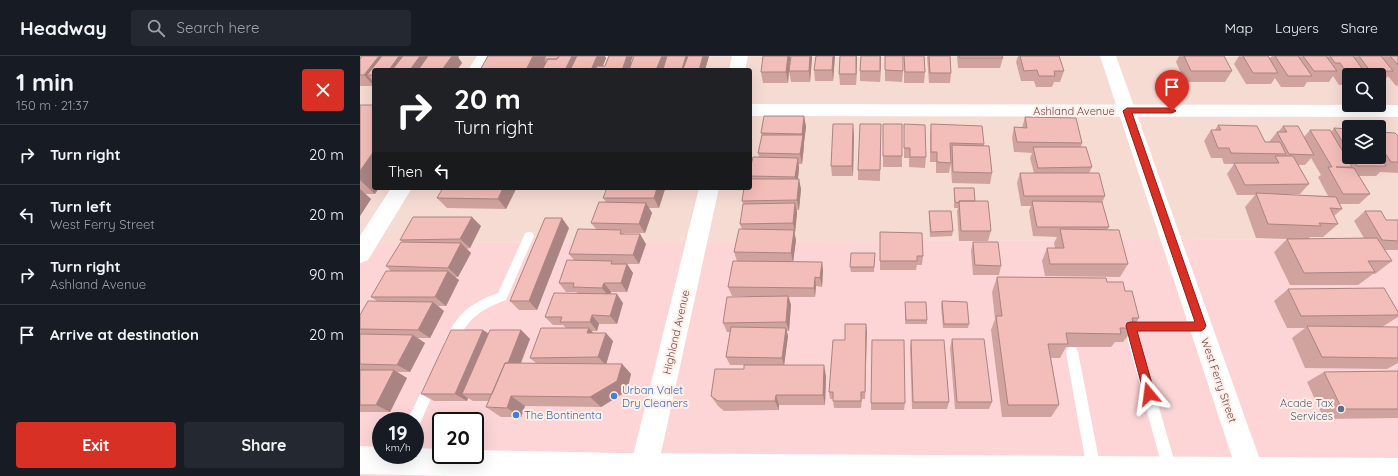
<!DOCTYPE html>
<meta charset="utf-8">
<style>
:root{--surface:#171b24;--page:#242831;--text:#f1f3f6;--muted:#9ea1a6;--line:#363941;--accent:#d93025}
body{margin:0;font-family:Quicksand,sans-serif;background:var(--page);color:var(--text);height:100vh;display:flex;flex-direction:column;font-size:15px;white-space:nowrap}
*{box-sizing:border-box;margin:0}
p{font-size:13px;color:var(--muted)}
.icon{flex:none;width:22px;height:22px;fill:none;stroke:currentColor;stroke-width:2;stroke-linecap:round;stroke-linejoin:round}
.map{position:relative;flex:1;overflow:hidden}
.details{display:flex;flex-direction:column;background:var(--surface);width:360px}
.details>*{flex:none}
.banner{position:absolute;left:12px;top:12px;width:380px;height:122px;border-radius:4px;box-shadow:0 4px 16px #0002;background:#202124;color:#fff;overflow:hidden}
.buttons{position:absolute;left:982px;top:12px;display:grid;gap:8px}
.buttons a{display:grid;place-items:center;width:44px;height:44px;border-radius:4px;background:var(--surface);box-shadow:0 4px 16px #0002;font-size:20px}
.speed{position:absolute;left:12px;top:356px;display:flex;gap:8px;font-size:20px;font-weight:700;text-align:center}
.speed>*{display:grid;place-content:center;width:52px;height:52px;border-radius:50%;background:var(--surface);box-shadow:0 4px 16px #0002;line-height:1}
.speed small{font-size:10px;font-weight:400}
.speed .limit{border:2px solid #111;border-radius:6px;background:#fff;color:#111}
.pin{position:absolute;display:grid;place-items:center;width:34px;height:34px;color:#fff;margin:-41px -17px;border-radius:50% 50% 50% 0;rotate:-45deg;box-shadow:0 0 4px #0007}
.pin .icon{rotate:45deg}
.me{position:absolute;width:44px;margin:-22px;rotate:344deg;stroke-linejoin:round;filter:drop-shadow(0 0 3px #0008)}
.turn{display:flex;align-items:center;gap:14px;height:84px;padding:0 16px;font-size:18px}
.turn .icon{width:52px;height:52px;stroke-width:2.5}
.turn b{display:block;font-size:28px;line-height:34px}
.then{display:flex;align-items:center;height:38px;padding:0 16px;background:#0003;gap:8px;font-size:15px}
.round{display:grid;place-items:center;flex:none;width:42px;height:42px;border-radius:4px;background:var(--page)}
.summary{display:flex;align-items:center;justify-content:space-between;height:68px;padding:0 16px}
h1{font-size:24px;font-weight:700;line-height:30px}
.action{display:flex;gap:8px;margin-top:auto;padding:8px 16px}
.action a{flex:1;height:46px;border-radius:4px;background:var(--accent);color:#fff;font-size:16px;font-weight:700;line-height:46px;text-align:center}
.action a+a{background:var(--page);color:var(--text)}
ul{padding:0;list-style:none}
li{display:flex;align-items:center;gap:12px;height:60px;padding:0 16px;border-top:1px solid var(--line)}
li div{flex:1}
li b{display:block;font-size:15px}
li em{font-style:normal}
header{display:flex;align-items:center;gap:24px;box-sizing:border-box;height:56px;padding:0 20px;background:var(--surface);border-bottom:1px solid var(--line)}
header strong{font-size:19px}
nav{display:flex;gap:22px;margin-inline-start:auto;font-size:14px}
.search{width:280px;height:36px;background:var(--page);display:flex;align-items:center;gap:10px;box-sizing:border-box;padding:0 14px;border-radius:4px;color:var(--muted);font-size:15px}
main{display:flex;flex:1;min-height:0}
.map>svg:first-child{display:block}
.residential{fill:#f6dbd3;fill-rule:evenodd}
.commercial{fill:#fdd5d7;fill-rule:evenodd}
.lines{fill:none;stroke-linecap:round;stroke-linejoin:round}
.lane{fill:#fff;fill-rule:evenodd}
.street{fill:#fff;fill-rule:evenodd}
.secondary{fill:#fff;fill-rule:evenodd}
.wall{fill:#d1a39f;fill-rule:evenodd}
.shaded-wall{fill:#aa8482}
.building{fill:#f3bdb9;stroke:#aa8482}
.route{fill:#d93025;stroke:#8d1f18}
.shop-dot{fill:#3f7fe0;stroke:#ffefe9;stroke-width:1.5}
.service-dot{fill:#5c6f8a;stroke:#ffefe9;stroke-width:1.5}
.labels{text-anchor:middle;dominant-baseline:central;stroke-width:4;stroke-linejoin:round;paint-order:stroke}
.street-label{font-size:11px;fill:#754948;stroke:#ffefe9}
.shop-label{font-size:11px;fill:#366cbe;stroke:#ffefe9;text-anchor:start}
.service-label{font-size:11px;fill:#4e5e75;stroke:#ffefe9;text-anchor:end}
</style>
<header>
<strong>Headway</strong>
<div class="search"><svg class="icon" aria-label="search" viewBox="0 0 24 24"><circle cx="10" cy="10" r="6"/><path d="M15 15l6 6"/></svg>Search here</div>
<nav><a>Map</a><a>Layers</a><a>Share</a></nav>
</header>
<main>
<section class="details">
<div class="summary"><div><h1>1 min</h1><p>150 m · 21:37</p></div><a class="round" style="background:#d93025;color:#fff"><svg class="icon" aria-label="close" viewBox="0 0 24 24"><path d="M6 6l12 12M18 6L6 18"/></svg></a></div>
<ul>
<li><svg class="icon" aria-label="right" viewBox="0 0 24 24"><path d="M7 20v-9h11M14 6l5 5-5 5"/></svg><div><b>Turn right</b></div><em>20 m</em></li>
<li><svg class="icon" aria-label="left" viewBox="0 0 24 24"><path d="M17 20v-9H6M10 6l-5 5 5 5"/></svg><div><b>Turn left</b><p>West Ferry Street</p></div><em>20 m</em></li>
<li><svg class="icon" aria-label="right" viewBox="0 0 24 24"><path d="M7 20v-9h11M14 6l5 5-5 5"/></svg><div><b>Turn right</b><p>Ashland Avenue</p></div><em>90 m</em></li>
<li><svg class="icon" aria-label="arrive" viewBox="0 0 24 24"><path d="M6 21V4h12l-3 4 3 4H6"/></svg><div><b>Arrive at destination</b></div><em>20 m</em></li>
</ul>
<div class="action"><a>Exit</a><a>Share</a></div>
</section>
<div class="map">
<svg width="1038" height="420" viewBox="0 0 1038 420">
<rect width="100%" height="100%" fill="#fde9e2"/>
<path class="residential" d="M0,0h1038v183l-1038,4zM14,14h376v118h-376zM989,19h30v30h-30zM989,71h30v30h-30z"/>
<path class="commercial" d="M1038,183v237h-1038v-233zM21,365h34v34h-34zM81,365h34v34h-34z"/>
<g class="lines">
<path class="lane" d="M169,176l4,1 1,3 -28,64c-29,11 -38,19 -52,47l-4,1 -4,-1 -2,-4c13,-29 24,-39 54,-50l26,-57 1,-3z
M768,258l4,1 2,6h67l4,1 2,4 -2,4 -4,1h-64l40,139 -2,5h-10l-2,-5 -41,-151 2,-4z
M712,290l4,2 2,4 23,118 -2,5h-10l-2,-5 -21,-118 2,-4z
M71,322l4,2 2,4 -18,42 -4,1v-6h-8l20,-41z"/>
<path class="street" d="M117,0h16l-9,14h-16z
M372,0h16l-3,14h-16z
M390,48l648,1v12l-648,-1z
M31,132h21l-44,72 -8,3v-27z
M339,132h20l-63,288h-28z"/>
<path class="secondary" d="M740,0h16l143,401 139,1v18h-948l-90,-2v-28l21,1v8h34v-7l26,1v6h34v-5l143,3 614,4z"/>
</g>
<path class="wall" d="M0,0h99l-1,1 4,6 -5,7h-83v16h-14z
M128,0l118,2 -3,8h2l4,-10h24l-2,5v2l3,-7h75l-4,14h-225z
M456,0h19l-2,25h-18l-1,-11z
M480,0h17l-1,29h-16l-1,-11z
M501,0h20l-1,26 -20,-1v-10z
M525,0l18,15 -1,11 -17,-1z
M544,0h20l1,16 -1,11h-20z
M567,0h23l1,17 -1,10h-21z
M597,0h45l1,2 -3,10h-42z
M658,0h41l5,15 -4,11h-6l-2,5h-16l-2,-6h-13l-5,-19z
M819,0h45l8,15 -7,11h-40l-9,-20z
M879,0h29l1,3 3,-3h126v29l-2,1 -8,-10 -5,6h-4v-7h-30v10h-10l-6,-9 -4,6h-22l-3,5h-23l-6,-9 -4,6h-25l-12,-20z
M452,2l-2,24h-19l-2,-11z
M430,3l-2,24h-25l-2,-11z
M0,49l15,89h-10l6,5 -11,17z
M444,60l2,11 -2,16v3l-2,18h-3v4l-1,11 3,10 -2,21h-2v3l-2,20h-1l2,7 -3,22h29l1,9 -1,16 -6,-1 -1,11h-26l2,8 -2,26h-3l2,5 -4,29 42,11 -1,29h-46v5l-55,1 -6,-5 -7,-10 33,-27 13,-4h-27l-4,-8 4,-25h-3l-4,-9 27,-27h-18l-4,-9 9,-26 -3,-9 8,-23 -2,-5 3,-20 -1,-3 8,-13v-18l9,-13 -1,-4 4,-17 -1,-3z
M665,61l57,26 -1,4 11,20 -3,6 16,23 -3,7 7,24 -2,3 21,34 -8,13 -75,-1 -3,-15 5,-13h8l-1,-5 3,-6 -24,-1 -4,-25 2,-5h-10l-4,-23 3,-10h14l-4,-15 2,-5 -18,-1 -2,-14 2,-11 8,1z
M521,68l-1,57 -22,-1v-10z
M523,68l19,32v11h-19z
M544,68l22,33 -1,11 -16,-1v-9h-5z
M571,68l53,20v2l8,27 -2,11 -38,-1 -2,-29 1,9 -2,10h-13v-11h-6v-27z
M858,69l47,17h4l8,-10h1l5,-6 21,11 6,-7 21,2 3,-4 15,1v28h30v-25l19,4v37l-18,-1 -4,4h-17l11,18 -11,10h-20l3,5 -8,7 4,8 -15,13h-13l-2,2 56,-1 -10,-17 11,-10 21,9h12v30h-13l7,11 -17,13h-2l-15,11h-68l-16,-33 13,-13h1l-32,-1 -11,-31 10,-12h-18l-10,-21 7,-10h-10l-2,-6h-11l-7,-17 7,-11h4zM951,102l10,17 -3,2 10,19 -44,-1 16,-1 9,-10 -11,-19h7z
M494,79l-1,41h-21l-1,-10z
M83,132h73v1l-10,20 -59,-1 -10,-10z
M594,132l21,13 16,30 -3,10h-29l-2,-30 1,-3h-4z
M305,133l-6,19h-10l3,5 -7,20h-22l23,11 -7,20h-25h13l6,9 -6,19h-16l-1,2 13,9 -6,21h-18l-2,7h-6l2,2 20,8 -7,23h16l9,10 -4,17 -26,16 -76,-1 -4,11h-20l-15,-10 3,-6h-16l-5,-3 -1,3h-33l-13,-7 62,-64 5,3 33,-3 9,9 -9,24h15l-6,-5 36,-30 -3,-3h-10l-8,-8 33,-24 -2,-1h-10l-7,-9 15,-23 -5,-6 27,-25 -5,-6 15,-21 -3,-4z
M569,155l24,20 -1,5 -22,1 -1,-20z
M121,170l-11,22 -3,1 4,4 -13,24h-4l5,3 -13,26h-8l6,5 -14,27h-13l8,5 -15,29h-13l10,6 -17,34h-30v-97l17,-14 -6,-4 20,-26 -5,-5 17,-24 -3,-2z
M209,172l-32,82h-18l-9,-9z
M520,176l43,24 -1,9h-5l-1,5h-36z
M613,186l28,24 -2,9h-26l-2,-24z
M515,197l-1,19h-23l-1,-5z
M637,221l110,5 18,9 14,27 -5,8v2l-11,14h-8l-4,5h-45l-6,11h-9l8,47 -8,12h-49l-11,-87 4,-11 -3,-27z
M928,233l110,23v5l-16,10h16v36l-11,6 -82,-1 -13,-30 13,-10h-18l-13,-27z
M582,245l27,23 -1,4h-25l-2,-22z
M545,246l22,18v4h-22z
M506,268l-1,75h-3l-1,9h-27l-1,-9h-3l-1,-7z
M592,283l40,63 -3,7h-34l-5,-61z
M551,284l38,62 -2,7h-35l-2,-61z
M1038,315v47l-74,1 -17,-37 17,-10z
M511,347h34l-1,7h-33z"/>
<path class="shaded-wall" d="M19,0h12l-24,19 7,7v4l-10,-11z
M39,0h13l-6,14h-17z
M60,0h10l-4,14h-16z
M92,0h7l-1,1 4,6 -5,7h-15z
M173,0h16l-5,3 2,4 -3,7h-17z
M212,0h6l-2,14h-11z
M237,0h8l1,2 -5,12h-10z
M267,0h6l-2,5 1,4 -2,5h-8z
M302,0h7l-6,13v1h-7z
M326,0h6l-9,13v1l-1,-1z
M343,0h6l-4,14h-6z
M428,0h2v3l-2,24 -2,-11z
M450,0h2v2l-2,24 -1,-11z
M473,0h2l-2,25 -1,-11z
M496,0h1l-1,29z
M520,0h1l-1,26z
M444,60l2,11 -2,16v3l-2,18 -2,-10 2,-16v-4z
M493,68l1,11 -1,41 -1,-10z
M14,95v37h5l-4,6 -15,-14v-9z
M438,102l1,10 -2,19 -2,-10z
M439,123l2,10 -2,21 -2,-10z
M143,132h13v1l-10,20 -8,-10z
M297,132h8v1l-6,19 -5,-10z
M0,133l11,10 -11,17z
M286,147l6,10 -7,20 -6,-9z
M435,147l2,10 -2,20 -2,-10z
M112,161l9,9 -11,22 -10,-9z
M202,162l7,10 -32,82 -8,-9z
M434,174l2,10 -3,23 -2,-10z
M280,178l6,10 -7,20 -6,-9z
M101,187l10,10 -13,24 -10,-9z
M462,206l1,9 -1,16 -2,-9z
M267,208l6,9 -6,19 -6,-9z
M88,215l11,9 -13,26 -11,-9z
M455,221l1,9 -1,11 -1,-9z
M244,227l7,9 -2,5 -7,-9z
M257,238l6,9 -6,21 -7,-8z
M428,240l3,9 -2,26 -3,-9z
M73,246l11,9 -14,27 -12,-8z
M232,259l7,9 -2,7 -7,-9z
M506,268l1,8 -2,67v-7z
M229,272l7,8 -9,-3z
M426,272l2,8 -4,30 -2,-8z
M123,274l11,8 -32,56 6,4 -1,3 -12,-7z
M161,274l9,9 -24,62 -11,-7z
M246,277l7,8 -7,24 -8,-8z
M53,279l12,8 -15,29 -13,-7z
M262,308l9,10 -4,17 -26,16 -11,-10z
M464,309l2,11 -1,29 -2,-10z
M34,314l13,8 -17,34 -14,-7z
M416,339l3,10v5l-4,-9z
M151,340l14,10 -4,11 -14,-9z"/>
<path class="building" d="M2,0h17l-15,19h-4v-16z
M22,0h17l-10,14h-15v5h-7z
M43,0h17l-10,14h-18z
M68,0h24l-10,14h-24z
M128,0h45l-7,14h-46z
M186,0h13l-2,3h-13z
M199,0h13l-7,14h-23l6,-11h9z
M217,0h20l-6,14h-21z
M249,0h18l-5,14h-27l2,-4h8z
M274,0h28l-6,14h-27z
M307,0h19l-4,13h-19z
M328,0h15l-4,14 -16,-1z
M403,0h25l-2,16h-25z
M431,0h19l-1,15h-20z
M456,0h17l-1,14h-18z
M480,0h16v18h-17z
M501,0h19v15h-20z
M525,0h18v15l-18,-1z
M544,0h20l1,16h-20z
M569,0h21l1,17h-21z
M599,0h43l1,2h-43z
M660,0h39l5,15h-10l1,5h-16l-2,-6 -13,1z
M824,0h40l8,15h-41z
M883,0h25l10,17h-25z
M915,0h23l14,20h-24z
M943,0h23l11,15h-23z
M970,0h23l13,18h-18l-8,-11h-5z
M999,0h22l12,15h-13l3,4h-10z
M1030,0h8v9z
M0,49h14v46l-14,20z
M404,60h40l-2,18 -41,-1z
M665,61l51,1 6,25 -65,-1 -3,-15 13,1z
M473,68h20l-1,42h-21z
M500,68h21l-1,46h-22z
M523,68h19v32h-19z
M544,68l21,1 1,32h-16v-9h-6z
M571,68l51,2 2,18 -34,-1 1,20 -14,-1v-10h-6z
M858,69l39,1 8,16h15l6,12 -55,-1 -2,-5h-11l-7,-18h10z
M923,70h15l16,29 -25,-1 -12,-22h10z
M974,72l15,1v23z
M950,74h20l22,37h-16l18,1 16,26h-27l-15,-27h4z
M1019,76l16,1 3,3v26h-7l-12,-18z
M402,79h41l-3,19 -42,-1z
M592,89l37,1 3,27 -39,-1z
M673,91h53l6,20 -54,1z
M1019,99l7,11h-29l-5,-9h27z
M915,100h18l16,28 -64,1 -11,-22h45z
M393,101l45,1 -3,19 -45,-1v-6z
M660,117h79l6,23h-81z
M390,123h49l-2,21 -55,1 2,-13h6z
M83,132h60l-5,11 -61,-1z
M247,132h50l-3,10h-51z
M594,132h20l1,13h-16v2l-4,-1z
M896,137l80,4 6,12 -12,-1 8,16 -19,-1 2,3 -53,-2z
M599,145h29l3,30h-30z
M672,145l70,1 7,25h-72z
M239,146l47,1 -7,21 -48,-1z
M435,147l-2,20 -53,1 3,-20z
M569,155h22l2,20 -22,1z
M1005,155h16l5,9h12v21l-16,-1z
M53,161h59l-12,22 -60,1z
M185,162h17l-33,83h-19z
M218,173l43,1 -1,4h20l-7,21 -64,-1z
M379,173l55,1 -3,23 -57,-1z
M700,173l59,1 9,34h-78l-3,-16h17z
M520,176l42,1 1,23h-6v5h-37z
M1017,182l15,23h-24l7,11 -71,1 -17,-34z
M41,186l60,1 -13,25 -62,-2z
M613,186h25l3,24 -26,-1z
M491,197h24l-1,14h-24z
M207,204l45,1 -1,3h16l-6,19h-17l-2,5 -29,-1 1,-4h-15z
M373,205l89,1 -2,16 -5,-1 -1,11 -86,-1z
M26,215h62l-13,26h-64z
M637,221l109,1 1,4h16l2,9h7l7,27h-7l2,10h-14l1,6 -55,-1 2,11h-20l11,61h-51l-12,-89h6z
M1024,232l14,24v3l-97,1 -13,-27z
M194,237l63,1 -7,22 -18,-1 -2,7h-30l2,-5h-17z
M428,240l-2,26 -63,1 4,-26z
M8,245l65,1 -15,28 -58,-1v-14z
M582,245l25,1 2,22h-25z
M545,246h21l1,18h-21z
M485,268h21l-1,68h-4v9h-28v-9h-4l4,-52h12z
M947,270l91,1v31l-76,-1z
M371,271l55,1 -4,30 -56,-1z
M181,272h48l-2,5h19l-8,24 -68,1z
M91,274h32l-28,64h-34z
M130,274h31l-13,33h-3l-13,31h-30z
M0,278l53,1 -16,30 -37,-1z
M592,283h32l8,63h-35z
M512,284h32l1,63h-34z
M551,284h33l5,62h-36z
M145,307l117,1 -5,17 -27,16 -79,-1 -4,12 -21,-1z
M384,309h80l-1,30h-47l-1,6h-57l-7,-5 4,-27h29z
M0,314h34l-18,35h-16z
M1038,315v38h-56l-18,-37z"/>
<path class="route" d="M767,52h45l4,3 -4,2h-40l74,213 -2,3 -3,2h-64l18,63 -2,4 -4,1 -3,-1 -2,-4 -18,-68 1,-3 3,-1h65l-72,-211z"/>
<g class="shop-dot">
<circle cx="254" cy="340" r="4"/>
<circle cx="156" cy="359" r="4"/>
</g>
<circle class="service-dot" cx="981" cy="353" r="4"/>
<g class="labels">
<g class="street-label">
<text x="714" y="55">Ashland Avenue</text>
<text transform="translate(316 276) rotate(-77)">Highland Avenue</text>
<text transform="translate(859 324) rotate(71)">West Ferry Street</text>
</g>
<g class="shop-label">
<text x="262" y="334">Urban Valet<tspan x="262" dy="13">Dry Cleaners</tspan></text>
<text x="164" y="359">The Bontinenta</text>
</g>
<g class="service-label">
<text x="973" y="347">Acade Tax<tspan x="973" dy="13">Services</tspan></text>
</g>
</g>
</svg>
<div class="buttons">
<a><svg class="icon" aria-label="search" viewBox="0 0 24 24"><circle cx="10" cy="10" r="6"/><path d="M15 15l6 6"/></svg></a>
<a><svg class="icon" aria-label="layers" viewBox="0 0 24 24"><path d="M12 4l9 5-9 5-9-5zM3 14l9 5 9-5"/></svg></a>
</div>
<div class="speed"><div>19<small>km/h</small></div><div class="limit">20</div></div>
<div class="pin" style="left:812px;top:55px;background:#d93025"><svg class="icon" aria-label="arrive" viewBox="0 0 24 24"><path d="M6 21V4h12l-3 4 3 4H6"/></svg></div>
<svg class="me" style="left:789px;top:338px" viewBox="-20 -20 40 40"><path d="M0-17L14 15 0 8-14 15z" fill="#d93025" stroke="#fff" stroke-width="4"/></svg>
<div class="banner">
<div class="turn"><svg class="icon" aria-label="right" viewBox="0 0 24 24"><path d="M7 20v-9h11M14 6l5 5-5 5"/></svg><div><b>20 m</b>Turn right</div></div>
<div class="then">Then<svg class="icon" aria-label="left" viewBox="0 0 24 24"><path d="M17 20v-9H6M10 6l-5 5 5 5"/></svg></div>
</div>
</div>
</main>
